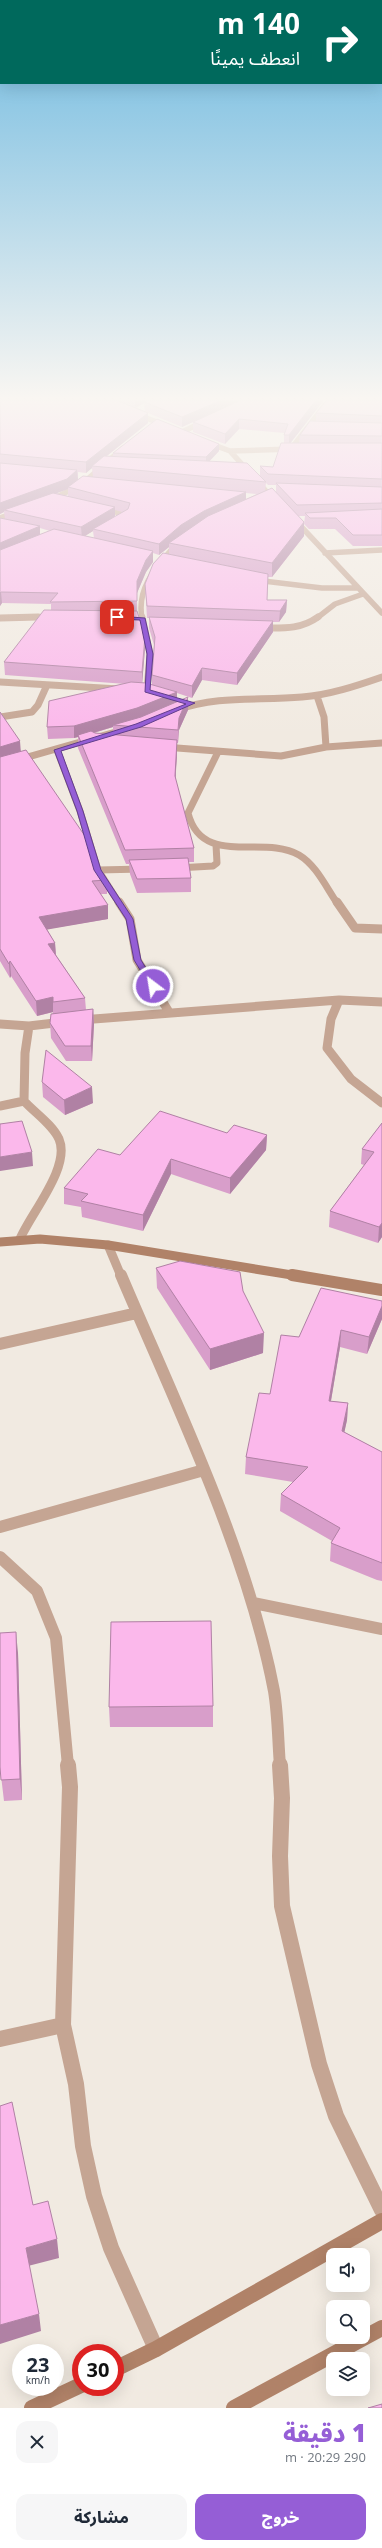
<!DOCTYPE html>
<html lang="ar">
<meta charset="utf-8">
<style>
:root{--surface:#fff;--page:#f6f6f7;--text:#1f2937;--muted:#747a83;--accent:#955ed6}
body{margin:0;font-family:"Open Sans","Noto Sans Arabic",sans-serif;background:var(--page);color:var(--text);direction:rtl;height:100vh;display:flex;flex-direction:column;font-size:15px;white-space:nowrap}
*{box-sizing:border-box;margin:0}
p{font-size:13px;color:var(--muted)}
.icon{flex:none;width:22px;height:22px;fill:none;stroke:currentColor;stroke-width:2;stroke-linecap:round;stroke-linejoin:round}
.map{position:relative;height:2408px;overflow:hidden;direction:ltr}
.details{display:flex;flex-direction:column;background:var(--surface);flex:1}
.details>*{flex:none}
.banner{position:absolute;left:0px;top:0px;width:382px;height:84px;box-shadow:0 4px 16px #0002;direction:rtl;background:#00695c;color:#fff;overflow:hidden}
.tools{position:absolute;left:326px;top:2248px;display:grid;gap:8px}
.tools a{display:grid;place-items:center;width:44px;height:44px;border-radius:8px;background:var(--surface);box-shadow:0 4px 16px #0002;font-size:20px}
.speed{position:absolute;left:12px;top:2344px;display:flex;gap:8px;font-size:20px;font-weight:700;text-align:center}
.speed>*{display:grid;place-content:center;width:52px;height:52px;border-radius:50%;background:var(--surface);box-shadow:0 4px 16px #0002;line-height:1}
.speed small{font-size:10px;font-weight:400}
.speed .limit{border:6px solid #d22;background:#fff;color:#111}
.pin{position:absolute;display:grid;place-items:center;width:34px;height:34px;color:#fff;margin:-17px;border-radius:8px;box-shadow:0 2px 6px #0006}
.me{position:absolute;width:44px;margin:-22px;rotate:329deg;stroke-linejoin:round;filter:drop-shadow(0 0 3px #0008)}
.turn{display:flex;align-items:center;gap:14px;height:84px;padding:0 16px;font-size:18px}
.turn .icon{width:52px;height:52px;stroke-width:2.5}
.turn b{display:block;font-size:28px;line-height:34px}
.round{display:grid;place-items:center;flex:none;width:42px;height:42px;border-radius:12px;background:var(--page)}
.head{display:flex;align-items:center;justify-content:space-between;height:68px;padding:0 16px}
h1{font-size:24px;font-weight:800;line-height:30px;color:var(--accent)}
.cta{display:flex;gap:8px;margin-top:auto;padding:8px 16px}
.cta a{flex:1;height:46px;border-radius:12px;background:var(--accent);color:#fff;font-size:16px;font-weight:800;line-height:46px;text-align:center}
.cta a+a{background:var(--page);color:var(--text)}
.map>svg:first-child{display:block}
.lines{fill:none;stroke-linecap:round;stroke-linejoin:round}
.street-far4{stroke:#c5a593;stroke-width:5.5}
.street-far3{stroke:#c5a593;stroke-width:7}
.street-far2{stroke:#c5a593;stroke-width:9}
.street-far1{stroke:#c5a593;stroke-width:12}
.street{stroke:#c5a593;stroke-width:16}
.secondary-far2{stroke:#b08268;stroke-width:9}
.secondary-far1{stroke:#b08268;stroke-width:12}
.secondary{stroke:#b08268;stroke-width:16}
.wall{fill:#d89eca;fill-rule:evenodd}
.shaded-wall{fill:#b081a4}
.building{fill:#fbb8eb;stroke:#b081a4}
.route{fill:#955ed6;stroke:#613d8b}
</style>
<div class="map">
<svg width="382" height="2408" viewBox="0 0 382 2408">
<rect width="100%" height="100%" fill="#f1eae1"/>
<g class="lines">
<path class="street-far4" d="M136,414l31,12
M182,432l23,-11
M206,442l24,9 44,49
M291,449l34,-44
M230,451l62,-2
M53,499l29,-15 41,-36
M102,509l23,5 1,2 -6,3
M0,518l17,-6
M295,520l87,93
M325,553l57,-3
M255,580l67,8h35
M12,618l40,-2
M142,618c-6,-33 17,-53 36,-76
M317,618l18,-14 28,-10"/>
<path class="street-far3" d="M142,617l8,37 -3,36
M0,618l38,-1
M260,628c22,0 40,2 58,-11
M0,682l119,7
M317,696l7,21 2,30
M177,710c41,-15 82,-9 125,-13 27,-2 54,-11 80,-20
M0,717l32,-5 6,-7 9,-20
M164,747l117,9 45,-9 56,-4
M57,750l23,61 18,59 21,33
M218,752l-30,61c14,55 75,21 111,42 17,10 27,32 38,48
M0,765l126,-36
M177,868l36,-2 4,-3 -1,-18
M98,870l45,-1"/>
<path class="street-far2" d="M119,902l11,17 7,41 32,52
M337,902l18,26 27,1
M339,1000l-8,19 -4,29 24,31 31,24
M81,1020l258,-20 43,2
M0,1024l29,2 34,-4
M0,1106l24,-5
M20,1239c11,-26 51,-72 39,-100 -7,-15 -24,-26 -35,-38l1,-48 4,-27
M108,1245l13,31"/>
<path class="street-far1" d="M121,1275c56,132 126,275 153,416 4,24 4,50 6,75
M0,1344l137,-31
M0,1527l204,-57
M0,1557l37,34 19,47 12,128
M253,1603l129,26"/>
<path class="street" d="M68,1765l2,22 -7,238 13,59 7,62 11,50 17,52 45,101
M280,1765l2,33 -2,58 2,50 37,158 17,52 46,94
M0,2039l63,-14"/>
<path class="secondary-far2" d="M0,1242l40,-3 68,6 190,31"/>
<path class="secondary-far1" d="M292,1275l90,15"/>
<path class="secondary" d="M115,2369l41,-20 226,-128
M32,2408l49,-23
M234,2408l148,-80"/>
</g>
<path class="wall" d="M0,400h324l-34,43h9l1,-8 16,-13v-9l66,-13v146h-29l-18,-17h-26l-5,-5 1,-8h-6l5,20 -32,41h-4l-1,23h20l-1,12 -7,10h-6v10l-36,53 -35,-5 -10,18 -15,-5v9l11,-5v13l-9,20 -1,13h-1v10l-2,26 19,69v14h-6l3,16v14l-54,1 -7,-19 -1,-10h-3l-48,-116v-11l-4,1 -26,1 -1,-12 79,-43 -121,-9 -1,-13 47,-52v-6l-49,-1 -2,3v-88l5,1 -1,-7 -4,2zM144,403l1,8 -9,-3zM148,413l34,14 11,-5v10l32,12 14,-15 45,4v10l-11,24 -13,-1v10l-51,-15 10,-10 -106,2v4l-6,-1 41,-33zM92,468l1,9 -15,3v-8l8,1zM266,483l2,2h8v7l-11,-1zM68,489v7l-12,-3zM246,493l11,1 -11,5zM115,510l7,2 -7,5zM40,528l10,3 -10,4zM93,531l1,7 -10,-2zM169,547v7l-24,30 2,34h2v10l5,17 -2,30v10l-10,-2 3,-34v-13l-8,-25v-18l9,-21 7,-10v-9l6,2zM113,727v8l-19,-2z
M0,712l21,39 86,129v14h-6l7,25 -61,10 8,14 1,12 29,43 1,12 7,-1 1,15 -2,37h-26l-15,-23 -1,-15 3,-11 -16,4 -26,-40 -1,2 -10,-17z
M42,1082l51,21 -28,12 -22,-18z
M382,1123v114l-4,6 -49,-16 1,-16 34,-46 -3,-1 1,-15z
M227,1133l40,2 -1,15 -36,44 -59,-20 -28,57 -61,-14 -1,-10 -17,-3v-16l56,-33z
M156,1268l87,23 20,62 -53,17 -53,-82z
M382,1301v18l-15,35 -27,-7 -9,54 17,2 -1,17 -3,12 38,20v129l-5,-1 -47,-19 1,-18 1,-2 -52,-30 1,-17 12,-12 -48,-8 1,-17 24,-63 29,-57z
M18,1653l4,147 -18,1 -4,-34z
M213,1706v21h-103l-1,-20z"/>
<path class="shaded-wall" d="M135,400h15l-15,8z
M222,400h21l-50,22 -11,5v-10z
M316,400h8l-35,45v-10z
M148,413v10l-54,43h-2v2l-6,5v-11z
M239,419v10l-14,15v-10z
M219,444v7l-13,14v-8z
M77,470l1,10 -10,7v2l-59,22 -5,-1v2l-4,2v-11z
M246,492v11l-77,40v4l-10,8v-11l22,-19 23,-14z
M115,507v11l-22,11v2l-11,7 -1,-11z
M304,522v14l-32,41v-14z
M40,526v11l-40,17v-11z
M153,551v11l-7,10 -9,21v20v-32l9,-21z
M1,592l1,11 -2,3v-13z
M287,600l-1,12 -7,10 1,-11z
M273,621v11l-36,53v-12z
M145,636v13l-3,36v-13z
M202,668v12l-10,18v-12z
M177,692v12l-40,16 -24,5v2l-34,10 -1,-2v2l-4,1v-12z
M188,697v13l-9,20 -1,13 1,-25z
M177,740v13l-2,36v-13z
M20,741l1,13 -21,6v-13z
M108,905v14l-69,12v-14z
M55,943l1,14 -8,-13z
M10,961l1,15 -1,2 -1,-14z
M53,997v15l-16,4 -1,-15z
M93,1009l1,15 -2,37 -1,-15z
M92,1087l1,16 -28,12 -1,-15z
M267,1135l-1,15 -36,44v-16z
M32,1152l1,14 -33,5v-14z
M171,1159v15l-28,57v-16z
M382,1223v14l-4,6 1,-16z
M382,1306v13l-15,35 2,-17z
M341,1330l-1,17 -12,71 1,-17z
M264,1333l-1,20 -53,17v-21z
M348,1403l-1,17 -6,28 1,-17z
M16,1632l2,21 4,147 -2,-21z
M57,2239l2,19 -31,8 -2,-18z
M39,2314l2,17 -41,13v-19z"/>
<path class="building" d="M0,400h116l32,13 -62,49 -86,-8z
M148,400h74l-40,17 -38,-15z
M241,400h75l-27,35h-5l4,-11 -49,-5 -14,15 -32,-12z
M327,400h55v16l-66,-3z
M157,419l62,25 -13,13 -93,-4z
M310,421l72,2v13l-82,-1z
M281,443h101v36l-114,-5 -8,-8 13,1z
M104,456l143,7 19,19 -174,-16z
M0,463l77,7 -10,9 -67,24z
M83,476l163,16 -42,19 -23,14 -22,19 -66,-15 35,-20 2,-6 -62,-16z
M276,483l106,4v16l-85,2z
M272,488l32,34 -32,41 -103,-20 39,-27z
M53,493l62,14 -34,20 -77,-17z
M382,509v26h-29l-17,-17h-26l-5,-5z
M0,518l40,8 -40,17z
M54,529l99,22 -7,9 -9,21v20l-87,1 8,-9 -57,-1 -1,1v-43z
M163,553l105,21 -1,26h20l-7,11 -133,-5 -2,-22 8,-20z
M44,610l93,1 8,25 -3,36 -138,-10z
M149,617l124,4 -36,52 -35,-5 -10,18 -40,-11 3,-38z
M131,682l15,1 31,9 -40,16 -63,18 -27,1 2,-26z
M188,697l-9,21 -1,12 -65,-5 28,-8z
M0,712l20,29 -20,6z
M91,731l4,2 82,7 -2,36 19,72 -69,2 -47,-115z
M26,750l61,89 6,20 14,21 -15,1 16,24 -69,12 16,26 -7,1 37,54 -32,4v-5l-17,4 -26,-40 -1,3 -9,-15v-192z
M188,858l3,20 -54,1 -8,-19z
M93,1009l-2,37h-26l-15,-23 1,-9z
M46,1050l46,37 -28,13 -22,-18z
M160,1111l67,22 7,-8 33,10 -37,43 -59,-19 -28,56 -62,-14 7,-7 -24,-6 34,-39 22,6z
M22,1121l10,31 -32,5v-33z
M382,1123v100l-3,4 -49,-16 44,-59 -12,-3z
M180,1261l60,11 3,19 21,42 -54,16 -54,-81z
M321,1288l61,13v5l-13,31 -28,-7 -12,71 19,2 -6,28 40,21v111l-51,-20 9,-15 -59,-34 27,-27 -62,-10 13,-64 11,1 11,-59 18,2z
M211,1621l2,85 -104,1 2,-85z
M16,1632l4,147 -19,1 -1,-13v-134z
M12,2102l21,103 15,-4 9,38 -31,9 13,66 -39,11v-219z
M382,2404v4h-14z"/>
<linearGradient id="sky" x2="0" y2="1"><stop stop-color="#6db9e0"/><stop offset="0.54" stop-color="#f9f6f2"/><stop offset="1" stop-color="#f9f6f2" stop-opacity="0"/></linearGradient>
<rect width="382" height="737" fill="url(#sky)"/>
<path class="route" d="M115,616l30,2 8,36 -3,36 45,13 -54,24 -80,24 22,60 18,59 32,49 8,41 16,26 -4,2h-2l-17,-28 -8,-41 -32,-49 -17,-59 -23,-61 82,-26 50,-20 -41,-12 2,-38 -7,-34 -23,-1z"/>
</svg>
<div class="tools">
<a><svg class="icon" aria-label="sound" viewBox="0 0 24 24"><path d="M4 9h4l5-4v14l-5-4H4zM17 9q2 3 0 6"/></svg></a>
<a><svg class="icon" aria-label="search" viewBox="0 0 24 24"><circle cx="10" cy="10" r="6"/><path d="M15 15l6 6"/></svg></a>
<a><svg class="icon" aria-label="layers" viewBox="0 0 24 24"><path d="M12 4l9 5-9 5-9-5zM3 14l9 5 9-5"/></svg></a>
</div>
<div class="speed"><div>23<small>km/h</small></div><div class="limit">30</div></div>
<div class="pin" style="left:117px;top:617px;background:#d93025"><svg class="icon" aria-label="arrive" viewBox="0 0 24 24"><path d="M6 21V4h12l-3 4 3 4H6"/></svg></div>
<svg class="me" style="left:153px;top:986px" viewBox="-20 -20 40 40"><circle r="17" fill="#955ed6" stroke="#fff" stroke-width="3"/><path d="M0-11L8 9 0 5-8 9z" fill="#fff"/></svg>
<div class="banner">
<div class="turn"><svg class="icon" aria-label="right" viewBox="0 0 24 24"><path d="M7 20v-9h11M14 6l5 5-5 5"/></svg><div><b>140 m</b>انعطف يمينًا</div></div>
</div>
</div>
<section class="details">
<div class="head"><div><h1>1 دقيقة</h1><p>290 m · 20:29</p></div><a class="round"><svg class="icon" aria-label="close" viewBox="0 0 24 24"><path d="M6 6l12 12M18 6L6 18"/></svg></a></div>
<div class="cta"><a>خروج</a><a>مشاركة</a></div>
</section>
